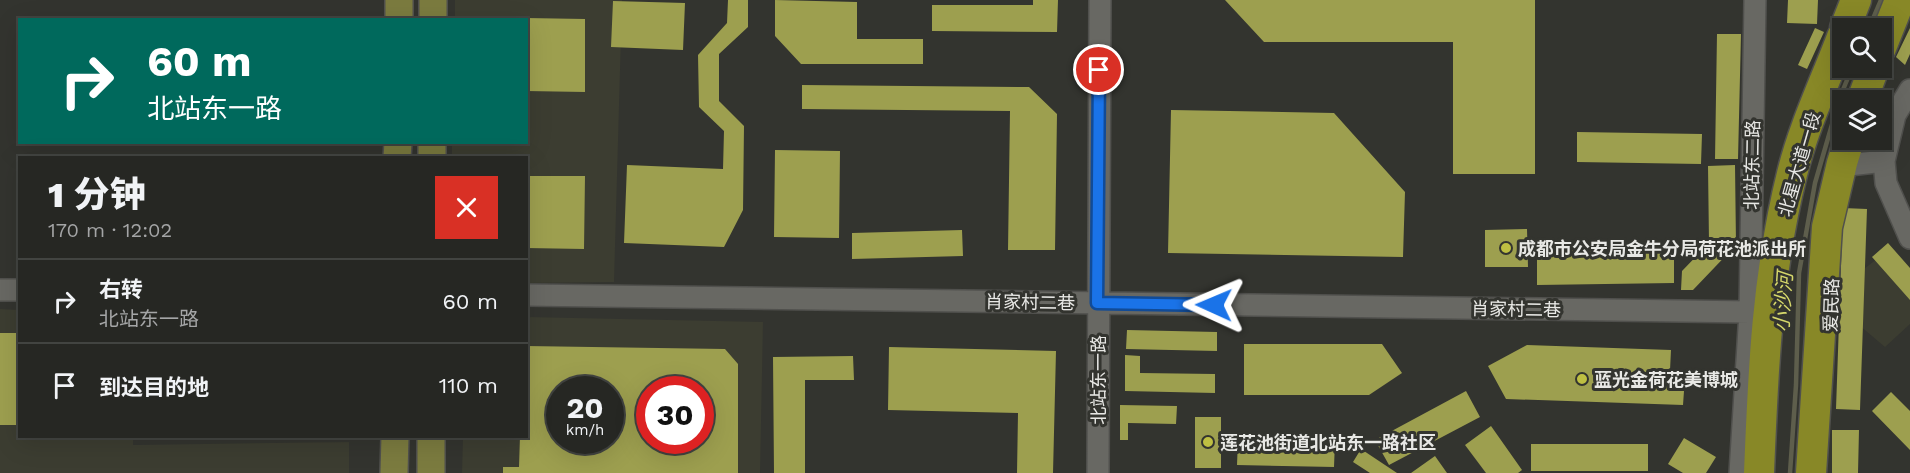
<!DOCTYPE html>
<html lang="zh">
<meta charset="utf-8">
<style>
:root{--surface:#262723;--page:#323330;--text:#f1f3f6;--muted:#a4a5a6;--line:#424441}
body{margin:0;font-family:"Work Sans","Noto Sans SC",sans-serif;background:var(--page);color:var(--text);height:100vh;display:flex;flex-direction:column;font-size:22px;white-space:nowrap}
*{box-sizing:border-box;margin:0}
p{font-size:20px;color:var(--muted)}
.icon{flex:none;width:33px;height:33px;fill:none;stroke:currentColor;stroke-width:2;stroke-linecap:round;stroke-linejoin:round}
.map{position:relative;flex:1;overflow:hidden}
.details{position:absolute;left:18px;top:156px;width:510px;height:282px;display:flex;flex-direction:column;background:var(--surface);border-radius:0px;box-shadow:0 6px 24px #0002,0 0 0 2px var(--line)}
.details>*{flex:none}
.hud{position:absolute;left:18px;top:18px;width:510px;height:126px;border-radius:0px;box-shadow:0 6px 24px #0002,0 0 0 2px var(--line);background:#00695c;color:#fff;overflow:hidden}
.fabs{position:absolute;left:1832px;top:18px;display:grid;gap:12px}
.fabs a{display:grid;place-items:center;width:60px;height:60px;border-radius:0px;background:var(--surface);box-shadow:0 6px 24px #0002,0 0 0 2px var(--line);font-size:30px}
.speed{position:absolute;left:546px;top:376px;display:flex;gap:12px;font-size:30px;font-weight:700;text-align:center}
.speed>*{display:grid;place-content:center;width:78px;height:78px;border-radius:50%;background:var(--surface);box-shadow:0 6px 24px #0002,0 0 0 2px var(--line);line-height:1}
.speed small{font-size:15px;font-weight:400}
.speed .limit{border:9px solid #d22;background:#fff;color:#111}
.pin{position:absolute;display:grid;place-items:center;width:51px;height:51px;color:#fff;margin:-26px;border:3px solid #fff;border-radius:50%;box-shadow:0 2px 6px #0007}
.me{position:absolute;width:66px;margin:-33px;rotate:271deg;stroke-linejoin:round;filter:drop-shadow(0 0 4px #0008)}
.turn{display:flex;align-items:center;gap:21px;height:126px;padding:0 30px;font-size:27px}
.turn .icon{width:78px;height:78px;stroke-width:2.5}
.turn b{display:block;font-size:42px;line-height:51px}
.round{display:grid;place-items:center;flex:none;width:63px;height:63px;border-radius:0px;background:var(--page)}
.summary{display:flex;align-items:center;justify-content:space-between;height:102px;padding:0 30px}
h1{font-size:36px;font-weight:800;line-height:45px}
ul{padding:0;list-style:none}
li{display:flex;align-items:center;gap:18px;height:84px;padding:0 30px;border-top:2px solid var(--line)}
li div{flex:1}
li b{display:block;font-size:22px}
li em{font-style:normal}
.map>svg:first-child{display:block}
.built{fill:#3c3d31;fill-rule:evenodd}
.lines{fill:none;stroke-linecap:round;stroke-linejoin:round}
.stream{stroke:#5e5e4c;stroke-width:4.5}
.building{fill:#9d9f4f;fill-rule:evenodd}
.minor-casing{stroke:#50504d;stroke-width:24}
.major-casing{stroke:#50504d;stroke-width:30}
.highway-casing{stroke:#50504d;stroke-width:33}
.minor{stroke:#686863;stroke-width:21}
.major{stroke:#7b7b3f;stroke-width:27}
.highway{stroke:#888827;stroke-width:30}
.route-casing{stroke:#114b97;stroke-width:15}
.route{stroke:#1a73e8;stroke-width:10}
.poi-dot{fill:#bebf42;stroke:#33342f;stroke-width:2}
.labels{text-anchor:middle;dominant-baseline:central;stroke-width:6;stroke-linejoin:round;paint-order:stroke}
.street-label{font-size:18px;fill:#e8e8e5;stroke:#33342f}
.poi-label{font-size:18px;font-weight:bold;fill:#e8e8e5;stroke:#33342f;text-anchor:start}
.water-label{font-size:20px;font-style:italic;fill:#d6d86b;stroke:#33342f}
</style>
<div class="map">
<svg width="1910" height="473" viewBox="0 0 1910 473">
<rect width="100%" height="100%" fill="#33342f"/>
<path class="built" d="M455,0h167l-8,282 -87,1 -1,-125h-74v-15l74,-1v-122l-71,-1z
M1886,252l24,28v44l-25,23 -26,-22 1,-53z
M0,309l19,1 1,126 113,1v8l216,-3v31h-349z
M527,317l236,5 -3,151h-298l1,-36 63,-1zM560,390h50v51h-50zM650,390h50v51h-50z"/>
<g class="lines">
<path class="stream" d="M1869,28l12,-28
M1790,473l6,-88 3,-112 16,-90 25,-86 12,-29"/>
</g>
<path class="building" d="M728,0h20v27l-29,27v47l25,25 -1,84 -19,37 -100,-4 3,-78 96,4 1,-38 -25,-24 -1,-52 29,-32z
M775,0l82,2v37h66v25h-122l-26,-28z
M1033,0h25l-1,32 -125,-1v-26h101z
M1225,0h310v174h-82v-132h-189z
M1788,0h30l-1,24 -30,-1z
M613,1l72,2 -2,47 -72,-3z
M526,18l59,1v73l-59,-1z
M1815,28l9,4 -17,37 -9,-4z
M1910,28v26l-5,11 -9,-8z
M1717,34h24l-3,125h-23z
M802,85l227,2 28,27 -2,136h-47l2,-139 -208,-2z
M1171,110l163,3 71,79 -2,65 -235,-4z
M1577,132l125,2 -1,30 -124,-2z
M775,150l65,1 -1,87 -65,-1z
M1735,165l1,80 -43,45h-12l1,-19 27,-28 -1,-77z
M526,176h59l-1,73 -58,-1z
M1843,208l24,1 -7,201 -24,-1z
M1527,229l1,38h-43v-37z
M962,230l1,26 -111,3v-26z
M1888,243l22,25v32l-38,-43z
M1674,246v37l-137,2v-37z
M1127,330l90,2v19l-91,-2z
M0,333h20v92h-20z
M1244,344h138l20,29 -33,22h-125z
M1527,345l144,5 -2,41h15l-1,14 -177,-6 -18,-33z
M526,346l199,3 13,15v109h-235v-6h16l1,-31h6zM560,390h50v51h-50zM650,390h50v51h-50z
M889,347l167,4 -3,122h-36l1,-60 -130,-3z
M1125,355l15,1v17l75,1v19l-90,-2z
M853,356l1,24h-49v93h-31l-1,-116z
M1466,391l14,26 -91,48 -14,-25z
M1891,392l19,19v39l-38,-39z
M1120,405l57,1 -1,18 -48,-1v17h-8z
M1195,417h26v51h-26z
M1491,426l31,44 -4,3h-32l-21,-28z
M1832,430h27l-1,43h-26z
M1684,438l32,19 -10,16h-23l-15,-9z
M1238,439l97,2 -1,26 -97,-2z
M1531,444h117v27h-117z
M1361,449l36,24h-27l-17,-11z
M1435,456l12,17h-36z"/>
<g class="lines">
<defs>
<path id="minor" d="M1910,90l-15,25 -11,46 2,22 24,55
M1849,165l35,-4
M0,290h20
M526,295l1224,17
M1098,473l2,-473
M1740,473l10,-161 5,-312"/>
<path id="major" d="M399,20v-20
M433,20v-20
M397,158l1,-16
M432,158v-16
M394,473l1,-37
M431,473v-37"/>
<path id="highway" d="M1845,28l11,-28
M1881,48l19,-48
M1862,100l12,-32
M1759,473c4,-102 8,-199 33,-299 11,-46 33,-92 50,-137
M1811,473l16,-246 15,-64 7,-23"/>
</defs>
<use href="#minor" class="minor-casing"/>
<use href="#major" class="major-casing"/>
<use href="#highway" class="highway-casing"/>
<use href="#minor" class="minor"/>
<use href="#major" class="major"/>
<use href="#highway" class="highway"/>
</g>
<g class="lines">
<defs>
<path id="route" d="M1099,70l-2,233 117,2"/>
</defs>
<use href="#route" class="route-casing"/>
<use href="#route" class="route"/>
</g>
<g class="poi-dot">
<circle cx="1506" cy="248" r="6"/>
<circle cx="1582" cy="379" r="6"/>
<circle cx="1208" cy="442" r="6"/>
</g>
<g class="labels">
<g class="street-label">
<text transform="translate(1799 164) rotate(-74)">北星大道一段</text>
<text transform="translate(1752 165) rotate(-89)">北站东二路</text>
<text transform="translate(1030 302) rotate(1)">肖家村二巷</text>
<text transform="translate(1831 305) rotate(-88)">爱民路</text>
<text transform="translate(1516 309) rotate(1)">肖家村二巷</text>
<text transform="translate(1098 380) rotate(-90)">北站东一路</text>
</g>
<g class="poi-label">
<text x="1518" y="248">成都市公安局金牛分局荷花池派出所</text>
<text x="1594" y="379">蓝光金荷花美博城</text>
<text x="1220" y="442">莲花池街道北站东一路社区</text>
</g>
<g class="water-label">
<text transform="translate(1783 302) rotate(-86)">小沙河</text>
</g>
</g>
</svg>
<div class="fabs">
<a><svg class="icon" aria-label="search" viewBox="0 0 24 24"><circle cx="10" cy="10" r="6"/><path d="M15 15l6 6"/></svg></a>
<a><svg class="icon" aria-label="layers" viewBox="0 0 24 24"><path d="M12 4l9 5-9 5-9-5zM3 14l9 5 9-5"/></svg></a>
</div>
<div class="speed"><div>20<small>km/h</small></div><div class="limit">30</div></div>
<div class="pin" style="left:1099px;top:70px;background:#d93025"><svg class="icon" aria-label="arrive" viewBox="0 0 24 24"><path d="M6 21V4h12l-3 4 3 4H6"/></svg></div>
<svg class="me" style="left:1214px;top:305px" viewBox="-20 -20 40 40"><path d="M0-17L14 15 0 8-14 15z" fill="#1a73e8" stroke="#fff" stroke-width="4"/></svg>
<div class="hud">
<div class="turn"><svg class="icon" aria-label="right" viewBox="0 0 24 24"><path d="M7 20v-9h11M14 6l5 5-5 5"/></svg><div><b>60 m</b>北站东一路</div></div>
</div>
<section class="details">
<div class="summary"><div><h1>1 分钟</h1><p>170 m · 12:02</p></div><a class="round" style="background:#d93025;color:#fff"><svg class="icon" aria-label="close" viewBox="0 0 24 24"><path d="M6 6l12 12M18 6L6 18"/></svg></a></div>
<ul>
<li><svg class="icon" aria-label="right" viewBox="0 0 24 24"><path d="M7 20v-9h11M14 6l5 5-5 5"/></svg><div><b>右转</b><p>北站东一路</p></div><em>60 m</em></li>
<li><svg class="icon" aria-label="arrive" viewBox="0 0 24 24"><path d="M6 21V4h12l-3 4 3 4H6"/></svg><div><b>到达目的地</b></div><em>110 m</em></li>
</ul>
</section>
</div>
